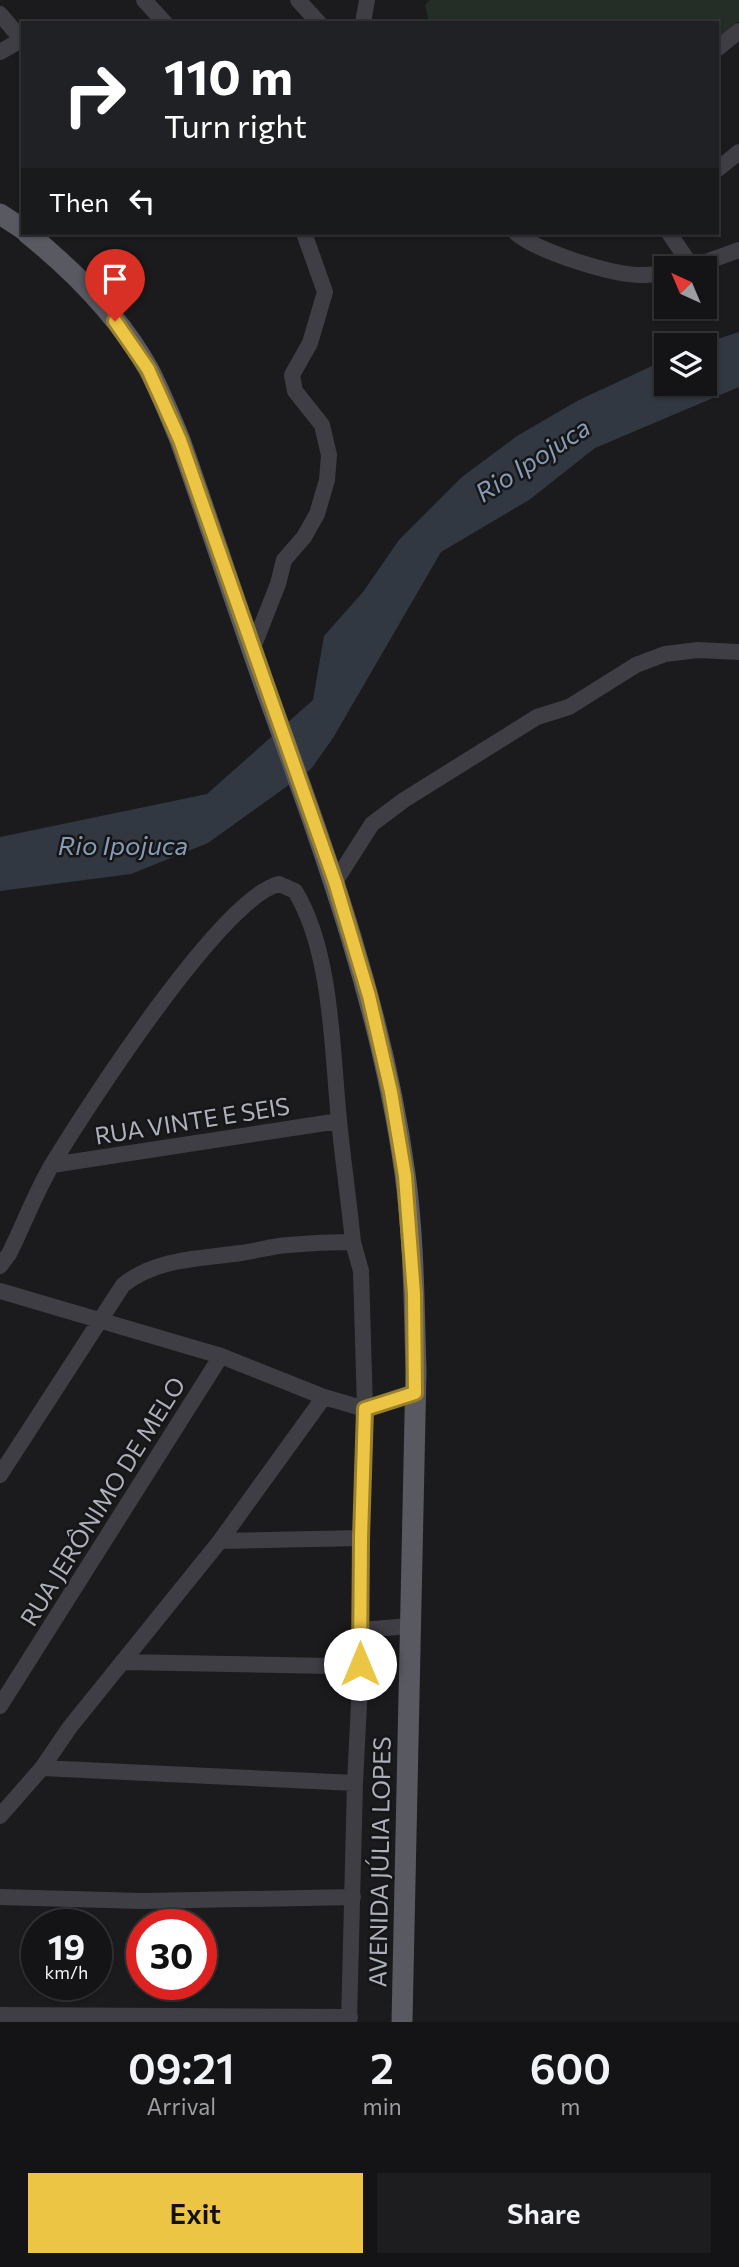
<!DOCTYPE html>
<meta charset="utf-8">
<style>
:root{--surface:#141416;--page:#1d1d1f;--text:#f1f3f6;--muted:#9d9ea1;--line:#333335;--accent:#ecc544}
body{margin:0;font-family:Commissioner,sans-serif;background:var(--page);color:var(--text);height:100vh;display:flex;flex-direction:column;font-size:26px;white-space:nowrap}
*{box-sizing:border-box;margin:0}
p{font-size:23px;color:var(--muted)}
.icon{flex:none;width:38px;height:38px;fill:none;stroke:currentColor;stroke-width:2;stroke-linecap:round;stroke-linejoin:round}
.map{position:relative;height:2022px;overflow:hidden}
.panel{display:flex;flex-direction:column;background:var(--surface);flex:1}
.panel>*{flex:none}
.top-card{position:absolute;left:21px;top:21px;width:698px;height:214px;border-radius:0px;box-shadow:0 2px 5px #0004,0 0 0 2px var(--line);background:#202124;color:#fff;overflow:hidden}
.needle{width:46px;rotate:316deg}
.tools{position:absolute;left:654px;top:256px;display:grid;gap:14px}
.tools a{display:grid;place-items:center;width:63px;height:63px;border-radius:0px;background:var(--surface);box-shadow:0 2px 5px #0004,0 0 0 2px var(--line);font-size:35px}
.speed{position:absolute;left:21px;top:1909px;display:flex;gap:14px;font-size:35px;font-weight:700;text-align:center}
.speed>*{display:grid;place-content:center;width:91px;height:91px;border-radius:50%;background:var(--surface);box-shadow:0 2px 5px #0004,0 0 0 2px var(--line);line-height:1}
.speed small{font-size:18px;font-weight:400}
.speed .limit{border:10px solid #d22;background:#fff;color:#111}
.pin{position:absolute;display:grid;place-items:center;width:60px;height:60px;color:#fff;margin:-72px -30px;border-radius:50% 50% 50% 0;rotate:-45deg;box-shadow:0 0 7px #0007}
.pin .icon{rotate:45deg}
.me{position:absolute;width:77px;margin:-38px;rotate:0deg;stroke-linejoin:round;filter:drop-shadow(0 0 5px #0008)}
.turn{display:flex;align-items:center;gap:24px;height:147px;padding:0 28px;font-size:32px}
.turn .icon{width:91px;height:91px;stroke-width:2.5}
.turn b{display:block;font-size:49px;line-height:60px}
.then{display:flex;align-items:center;height:66px;padding:0 28px;background:#0003;gap:14px;font-size:26px}
.eta{display:flex;justify-content:space-evenly;align-items:center;height:119px;text-align:center}
.eta b{font-size:42px;font-weight:600;line-height:49px}
.cta{display:flex;gap:14px;margin-top:auto;padding:14px 28px}
.cta a{flex:1;height:80px;border-radius:0px;background:var(--accent);color:#111;font-size:28px;font-weight:600;line-height:80px;text-align:center}
.cta a+a{background:var(--page);color:var(--text)}
.map>svg:first-child{display:block}
.green{fill:#252d27}
.water{fill:#313841}
.lines{fill:none;stroke-linecap:round;stroke-linejoin:round}
.minor{stroke:#3e3e44;stroke-width:16}
.major{stroke:#585961;stroke-width:21}
.route-casing{stroke:#99802c;stroke-width:18}
.route{stroke:#ecc544;stroke-width:12}
.labels{text-anchor:middle;dominant-baseline:central;stroke-width:5;stroke-linejoin:round;paint-order:stroke}
.street-label{font-size:24px;fill:#aeb1bc;stroke:#161618}
.water-label{font-size:26px;font-style:italic;fill:#879bb5;stroke:#161618}
</style>
<div class="map">
<svg width="739" height="2022" viewBox="0 0 739 2022">
<rect width="100%" height="100%" fill="#1b1b1d"/>
<path class="green" d="M430,0h309v21l-21,19v-17h-289l-4,-18z"/>
<path class="water" d="M739,332v55l-144,61 -66,52 -88,52 -108,186 -22,31 -103,74 -77,31 -131,17v-54l207,-43 106,-94 11,-64 39,-44 36,-52 63,-63 55,-41 62,-36 88,-41v24h38v-38h-6z"/>
<g class="lines">
<path class="minor" d="M144,0l21,23
M298,0l21,23
M0,14l23,27
M363,23l4,-23
M718,48l21,-17
M0,52l21,-12
M718,169l21,-17
M516,233c23,19 93,41 123,42 9,0 19,-1 28,-1
M669,233l23,34
M689,268l50,-18
M252,650l26,-66 6,-24 20,-23 13,-23 10,-34 2,-25 -7,-30 -27,-34 -3,-16 18,-32 15,-51 -21,-59
M335,882l37,-58 32,-24 133,-83 32,-10 67,-42 29,-11 33,-4 41,2
M52,1165l287,-44
M0,1266l9,-12c15,-30 27,-63 44,-91 34,-56 169,-266 226,-279l16,7c37,60 37,160 44,229 4,41 10,82 14,122l8,29 4,138 -4,129v126l-6,119 -6,239
M0,1291l221,65 103,41 41,12
M365,1409l51,-16
M0,1475l123,-190c34,-27 76,-26 118,-32 15,-2 31,-7 47,-8 22,-2 43,-3 65,-3
M220,1541l141,-3
M360,1630l50,-4
M122,1662l209,4 30,-2
M0,1706l221,-350
M42,1768l313,15
M0,1816l42,-48 28,-41 150,-186 104,-144
M0,1897l142,4 211,-4
M0,2015l350,2"/>
<path class="major" d="M0,214l23,15
M27,233c47,38 92,83 122,137 12,23 21,46 31,70 30,85 58,171 88,255 57,158 114,312 137,479 9,64 9,131 11,196l-14,652"/>
</g>
<g class="lines">
<defs>
<path id="route" d="M115,321l33,48 32,71 155,442 34,114 22,96 14,84 9,118 1,99 -50,16 -4,129 -1,126"/>
</defs>
<use href="#route" class="route-casing"/>
<use href="#route" class="route"/>
</g>
<g class="labels">
<g class="street-label">
<text transform="translate(192 1120) rotate(-9)">RUA VINTE E SEIS</text>
<text transform="translate(102 1501) rotate(-58)">RUA JERÔNIMO DE MELO</text>
<text transform="translate(379 1862) rotate(-89)">AVENIDA JÚLIA LOPES</text>
</g>
<g class="water-label">
<text transform="translate(532 459) rotate(-33)">Rio Ipojuca</text>
<text x="123" y="844">Rio Ipojuca</text>
</g>
</g>
</svg>
<div class="tools">
<a><svg class="needle" viewBox="-14 -14 28 28"><path d="M0-13l5 13h-10z" fill="#e53935"/><path d="M0 13l5-13h-10z" fill="#9d9ea1"/></svg></a>
<a><svg class="icon" aria-label="layers" viewBox="0 0 24 24"><path d="M12 4l9 5-9 5-9-5zM3 14l9 5 9-5"/></svg></a>
</div>
<div class="speed"><div>19<small>km/h</small></div><div class="limit">30</div></div>
<div class="pin" style="left:115px;top:321px;background:#d93025"><svg class="icon" aria-label="arrive" viewBox="0 0 24 24"><path d="M6 21V4h12l-3 4 3 4H6"/></svg></div>
<svg class="me" style="left:360px;top:1664px" viewBox="-20 -20 40 40"><circle r="19" fill="#fff"/><path d="M0-13L10 11 0 6-10 11z" fill="#ecc544"/></svg>
<div class="top-card">
<div class="turn"><svg class="icon" aria-label="right" viewBox="0 0 24 24"><path d="M7 20v-9h11M14 6l5 5-5 5"/></svg><div><b>110 m</b>Turn right</div></div>
<div class="then">Then<svg class="icon" aria-label="left" viewBox="0 0 24 24"><path d="M17 20v-9H6M10 6l-5 5 5 5"/></svg></div>
</div>
</div>
<section class="panel">
<div class="eta">
<div><b>09:21</b><p>Arrival</p></div>
<div><b>2</b><p>min</p></div>
<div><b>600</b><p>m</p></div>
</div>
<div class="cta"><a>Exit</a><a>Share</a></div>
</section>
